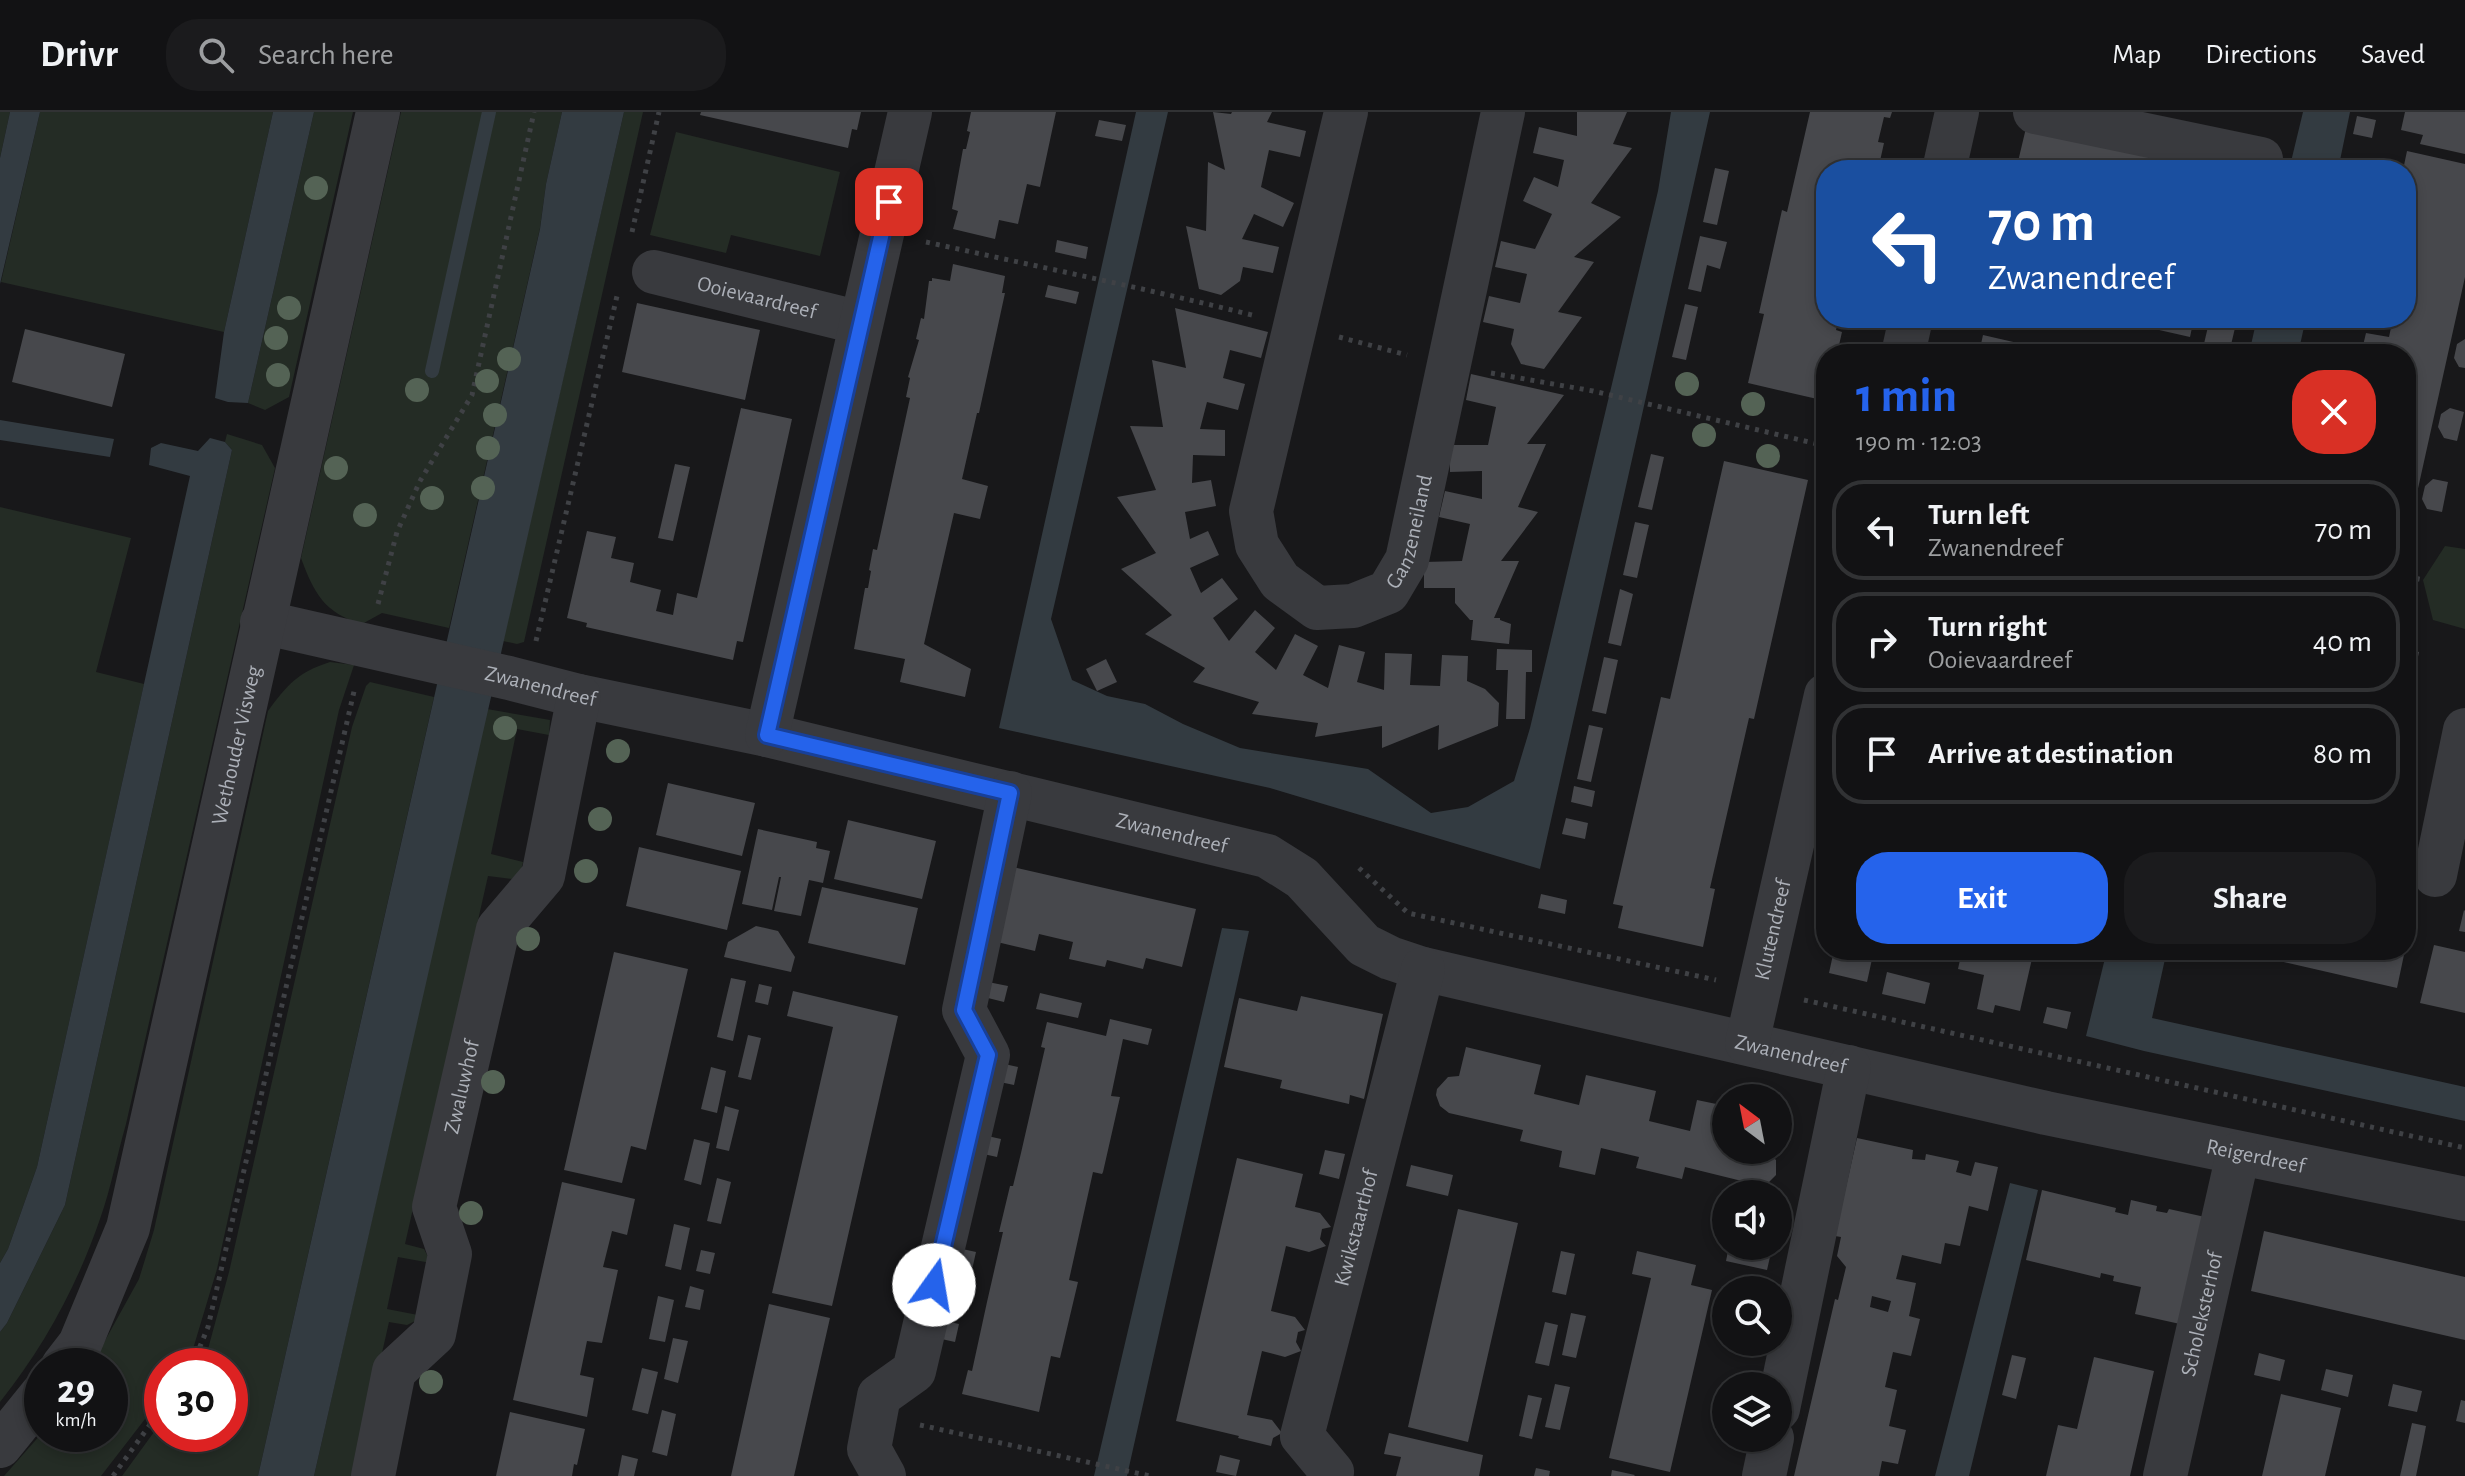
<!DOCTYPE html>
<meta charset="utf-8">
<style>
:root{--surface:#121214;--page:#1b1b1d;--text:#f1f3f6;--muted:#9c9ea0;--line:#313234;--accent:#2563eb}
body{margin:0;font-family:"Alegreya Sans",sans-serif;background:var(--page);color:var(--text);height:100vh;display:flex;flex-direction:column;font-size:30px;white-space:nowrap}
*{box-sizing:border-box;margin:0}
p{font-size:26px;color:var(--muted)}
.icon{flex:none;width:44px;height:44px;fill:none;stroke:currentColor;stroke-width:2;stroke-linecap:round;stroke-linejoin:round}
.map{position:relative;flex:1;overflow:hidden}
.details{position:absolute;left:1816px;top:232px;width:600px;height:616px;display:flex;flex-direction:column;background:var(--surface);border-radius:32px;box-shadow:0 4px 12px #0003,0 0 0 2px var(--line)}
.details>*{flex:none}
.hud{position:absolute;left:1816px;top:48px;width:600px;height:168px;border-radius:32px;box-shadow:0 4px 12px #0003,0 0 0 2px var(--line);background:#1a4fa0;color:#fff;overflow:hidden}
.needle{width:52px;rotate:328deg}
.tools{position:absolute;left:1712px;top:972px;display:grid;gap:16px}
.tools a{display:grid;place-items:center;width:80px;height:80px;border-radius:50%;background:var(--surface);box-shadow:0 4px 12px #0003,0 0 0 2px var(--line);font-size:40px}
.speed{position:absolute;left:24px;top:1236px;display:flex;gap:16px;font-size:40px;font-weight:700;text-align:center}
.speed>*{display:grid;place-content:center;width:104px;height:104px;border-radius:50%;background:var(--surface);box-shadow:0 4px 12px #0003,0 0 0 2px var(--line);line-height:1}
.speed small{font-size:20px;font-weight:400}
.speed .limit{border:12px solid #d22;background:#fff;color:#111}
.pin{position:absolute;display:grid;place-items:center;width:68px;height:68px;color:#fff;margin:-34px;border-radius:16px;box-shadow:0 4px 12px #0006}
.me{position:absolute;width:88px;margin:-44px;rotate:13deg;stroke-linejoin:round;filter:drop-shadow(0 0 6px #0008)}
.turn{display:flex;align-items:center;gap:28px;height:168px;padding:0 40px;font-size:36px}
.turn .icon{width:104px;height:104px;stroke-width:2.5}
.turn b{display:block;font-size:56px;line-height:68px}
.round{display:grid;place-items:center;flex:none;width:84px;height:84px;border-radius:32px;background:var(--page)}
.headline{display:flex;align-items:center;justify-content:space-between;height:136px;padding:0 40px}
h1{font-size:48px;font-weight:700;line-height:60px;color:var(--accent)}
.cta{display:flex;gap:16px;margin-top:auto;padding:16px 40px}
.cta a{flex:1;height:92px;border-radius:32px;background:var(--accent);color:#fff;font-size:32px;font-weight:700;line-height:92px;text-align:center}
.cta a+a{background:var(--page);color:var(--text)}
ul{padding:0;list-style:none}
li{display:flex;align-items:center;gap:24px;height:100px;margin:0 16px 12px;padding:0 24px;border:4px solid var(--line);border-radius:32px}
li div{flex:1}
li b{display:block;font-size:30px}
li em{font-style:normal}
header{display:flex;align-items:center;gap:48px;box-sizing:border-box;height:112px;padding:0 40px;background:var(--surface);border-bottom:2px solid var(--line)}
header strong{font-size:38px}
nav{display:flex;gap:44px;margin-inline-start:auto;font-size:28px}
.search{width:560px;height:72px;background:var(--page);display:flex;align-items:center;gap:20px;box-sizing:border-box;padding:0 28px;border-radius:32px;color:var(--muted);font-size:30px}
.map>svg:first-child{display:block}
.green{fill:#242c25}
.water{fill:#333b41}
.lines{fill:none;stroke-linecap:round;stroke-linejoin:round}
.stream{stroke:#333b41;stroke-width:14}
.building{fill:#47484c;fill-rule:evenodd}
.path{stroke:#3f4145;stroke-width:5;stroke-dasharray:4 6;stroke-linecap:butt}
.minor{stroke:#393a3e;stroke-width:44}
.tertiary{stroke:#393a3e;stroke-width:44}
.tree{fill:#546355}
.route-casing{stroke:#184099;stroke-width:20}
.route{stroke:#2563eb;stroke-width:14}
.labels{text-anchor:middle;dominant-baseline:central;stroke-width:8;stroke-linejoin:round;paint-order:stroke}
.street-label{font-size:22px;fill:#acb0b8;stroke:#131315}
</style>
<header>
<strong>Drivr</strong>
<div class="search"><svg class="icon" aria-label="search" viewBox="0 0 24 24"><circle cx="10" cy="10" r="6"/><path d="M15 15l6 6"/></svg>Search here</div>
<nav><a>Map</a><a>Directions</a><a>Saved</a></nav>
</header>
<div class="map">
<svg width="2465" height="1364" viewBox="0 0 2465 1364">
<rect width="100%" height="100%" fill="#18181a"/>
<path class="green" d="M0,0h10l-10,46z
M40,0h233l-49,220 -223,-50z
M314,0h39l-64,285 -24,13 -17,-7z
M401,0h161l-16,72 -6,44 -91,400 -67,-15 -20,11c-38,-11 -48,-31 -61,-66z
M624,0h19l-119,530 -7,2 -14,-3z
M676,20l164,40 -20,84 -89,-21 -5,18 -76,-18z
M227,322l35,11 13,23 -149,656c-9,31 -15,64 -26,95 -23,67 -56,128 -100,183v-70l7,-9 58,-118 167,-755 -7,-8z
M0,395l131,31 -35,134 48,12 -107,483 -29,82 -8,14z
M2445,434l20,3v80l-32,-9 -10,-40z
M330,550l24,3 -15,45 -122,559 -24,80 -9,17h-22v31l-61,79h-97l38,-43 68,1v-68h-19l48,-87 15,-49 114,-519c19,-26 30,-39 62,-49z
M370,570l64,15 -176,779h-136l40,-55v13h68v-68h-30l8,-17 21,-77 123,-545 14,-41z
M487,597l63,11 -1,15 -32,-6 -26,125 32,8 -2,9 -9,8 -24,-3 -83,368 19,5 7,14 -33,-6 -11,52 31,6 -1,5 -10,5 -18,-3 -35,154h-40z"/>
<path class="water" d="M10,0h30l-40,172v-126z
M273,0h41l-66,291 -20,-1 -13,-4 9,-66z
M562,0h62l-310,1364h-56l282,-1247 6,-45z
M1136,0h32l-117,507 21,61 35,16 38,8 38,20 57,24 128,21 63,44 37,-6 46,-26 16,-53 128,-537 13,-79h39l-170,757 -270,-81 -271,-60z
M2303,0h47l-12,58h-49z
M2257,206h49l-8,36h-49z
M0,308l114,19 -4,18 -110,-17z
M210,326l15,4 7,8 -167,755 -58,118 -7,9v-69l8,-14 29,-82 153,-691 -41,-11 2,-17 10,-5 37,8z
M1222,816l27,3 -122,545h-33z
M2107,838h60l-15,68 313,69v34l-321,-70 -58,-15z
M2010,1071l28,7 -69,286h-34z"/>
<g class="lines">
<path class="stream" d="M432,259l57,-259"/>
</g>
<path class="building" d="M701,0h160l-4,18 -5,-1 -4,19 -148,-33z
M971,0h85l-16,75 -13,-3 -9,40 -19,-4 -4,19 -42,-10 5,-18 -6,-2 11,-60h3l4,-17 -3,-1z
M1213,0l18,2 1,-2h40l-5,10 39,9 -6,26 -31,-7 -8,37 33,16 -11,24 -29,-13 -12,25 37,8 -6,26 -30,-6 -3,14 -19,14 -22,-6 -13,-63 20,5 2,-69 17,8z
M1577,0h50l-14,32 19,4 -41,55 30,14 -47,40 20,5 -36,50 24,5 -38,52 -23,-5 -10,-20 3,-15 -31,-7 6,-26 31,7 7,-29 -32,-7 6,-26 34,8 17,-35 -29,-13 11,-24 24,10 6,-27 -31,-7 6,-26 38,9z
M1810,0h82l-2,6 -6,-1 -6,25 6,1 -6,27h-52v148h13l-3,12 6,2 -5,22h-11v47l-78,-18 16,-69 -5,-1 23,-103 5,2z
M2405,0h60v42l-45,-10 3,-9 -22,-5z
M2357,4l19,4 -4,18 -19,-4z
M1099,8l27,5 -4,16 -27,-5z
M2026,16l179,41v1h-189z
M2407,39l58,13v113l-56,252h-3v-175h-45l5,-21 23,4 4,-19h13v-60l6,-27 -6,-2v-59h-3z
M1715,56l14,3 -12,54 -14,-3z
M1700,124l27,6 -7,27 -13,-4 -6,27 -13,-3z
M1057,128l31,7 -2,12 -31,-7z
M953,152l52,12 -3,17h3l-26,120h-2l-15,66 26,7 -8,33 -26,-6 -30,131 47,25 -6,28 -65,-15 5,-23 -51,-10 11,-61h3l3,-17 -2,-1 4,-21 4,1 33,-152 -4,-1 4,-19 -2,-1 11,-37 -3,-1 5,-21 3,1 5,-38h3v-3l18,3z
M1048,173l31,7 -3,12 -31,-7z
M637,191l123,27 -15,70 -123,-28z
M1685,192l13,3 -12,53 -14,-3z
M1175,196l93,24 -7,26 -31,-8 -7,28 22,6 -7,26 -31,-8 -7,27 25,1v26l-32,-1 -1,28 19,-3 5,26 -31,6 5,27 18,-8 11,24 -29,13 11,25 21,-15 16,21 -25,19 16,23 26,-31 20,18 -20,24 21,18 19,-36 23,12 -15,29 25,13 11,-43 26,7 -8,30 27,8 1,-37 27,1 -2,31 30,1 2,-31 26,1 -1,25 18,8 14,14 -1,23 -60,24 1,-25 -57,23v-22l-67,11 3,-14 -66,-9 7,-12 -66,-20 12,-14 -60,-34 27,-19 -51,-46 35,-16 -39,-56 39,-7 -26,-64 33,1 -11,-67 34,8z
M2138,206h30l25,5 -3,14 -53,-12z
M2210,206h14l-1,7 12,3 -5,21 -11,-3 -2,6 -14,-4z
M25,217l100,25 -13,53 -100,-25z
M1983,223l78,18v1h-86l2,-10h4z
M2465,227v29l-6,-1 -5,-9 3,-14z
M1471,262l93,21 -37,49h19l-28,63 20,5 -37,49h18l-25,57h6v2l11,4 -2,20 -38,-4 2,-20h-3l-15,-17v-15h-31v-26l38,-1 8,-37 -31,-7 6,-26 37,8v-28l-32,1v-27h38l8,-38 -30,-7z
M741,296l51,11 -49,223 -6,-1 -4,19 -147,-33 1,-4 -20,-5 20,-87 29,6 -5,21 23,5 -4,19 31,8 -5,21 17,4 4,-22 20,5z
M2450,296l14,4 -7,29 -13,-3 -6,-11 3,-13z
M1651,342l13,3 -12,53 -14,-3z
M1724,349l84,19 -54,239 -5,-1 -39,170 5,1 -12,58 -85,-19 5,-22 -10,-2 48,-207 9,2z
M675,352l15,3 -17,74 -15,-3z
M2433,367l15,3 -6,30 -15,-3 -5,-10 3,-13z
M1635,410l14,3 -12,53 -14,-3z
M1620,477l13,5 -12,52 -13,-3z
M1497,537l35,1v22h-6l-1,47h-19l2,-49h-12z
M2406,537l13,3 -6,28 -7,-2z
M1604,545l14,3 -12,54 -14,-3z
M1106,547l11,23 -20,9 -11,-22z
M1589,613l14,3 -12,54 -14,-3z
M668,671l87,20 -13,53 -86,-21z
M1574,674l21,5 -3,16 -21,-5z
M1566,706l22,5 -3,16 -23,-5z
M848,708l88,21 -14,58 -88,-20z
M758,717l59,13 -1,6 14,3 -7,32 -14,-3 -8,36 -27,-5 7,-34h-2l-7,33 -30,-6z
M639,735l102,24 -14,59 -101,-24z
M1013,755l183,42 -14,58 -36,-9 -3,11 -36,-9 -2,7 -36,-8 4,-17 -34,-8 -4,17 -38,-9z
M822,775l96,21 -13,57 -97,-22z
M1541,782l26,6 -2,14 -27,-6z
M2464,798l1,1v21l-6,-1z
M756,814l22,5 17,26 -4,15 -67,-15 4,-15z
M2434,833l31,7v61l-45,-10z
M1834,838h40l-7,32 -38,-9z
M1962,838h72l-14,61 -25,-6 -2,8 -16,-4 7,-34 -26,-6z
M2232,838h173l-8,38z
M614,840l74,17 -42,181 -15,-4 -9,37 -58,-13z
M1887,860l43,11 -5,21 -43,-10z
M731,866l15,3 -13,60 -16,-4z
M988,870l20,4 -4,16 -20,-5z
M759,872l13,3 -4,18 -13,-3z
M793,879l105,25 -66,290 -60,-13 61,-266 -46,-11z
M1040,881l42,10 -4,15 -42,-9z
M1301,884l82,18 -19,85 -14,-4 -1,9 -69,-16 2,-8 -58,-13 15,-69 58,13z
M2047,895l24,5 -4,17 -24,-6z
M1110,907l42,10 -4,16 -25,-6 -12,57 9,1 -17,75 -1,2 -9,-2 -24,108 9,2 -18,76 -9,-2 -12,56 -77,-18 6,-24 4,1 15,-69 16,-70h-4l11,-46h3l8,-33 24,-105 -4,-1 6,-25 59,14z
M748,923l13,3 -10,42 -13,-3z
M1466,935l75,18 -7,29 45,11 7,-30 70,16 -7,30 41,10 7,-31 29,6v44l40,1 10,9v15l-9,9 -9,1 -73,-18 -3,12 -46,-11 3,-11 -38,-9 -6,27 -36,-8 3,-16 -42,-10 3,-11 -74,-17 -9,-7 -4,-11 1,-6 11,-12 11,-1z
M1000,951l18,4 -4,18 -19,-4z
M711,955l15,4 -9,42 -16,-4z
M725,994l14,4 -10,41 -13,-3z
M983,1023l18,4 -4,18 -18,-4z
M1857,1026l56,12 -1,9 13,1 1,-6 33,7 -3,11 15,4 4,-14 23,5 -10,44 -19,-5 -9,40 -15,-3 -4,21 -39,-9 -6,24 20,4 -7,33 11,3 -9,37 -18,-4 -8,35 12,3 -8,36 17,4 -8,34 -16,-3 -3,15h-85l41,-177 3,1 8,-33 -9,-11 4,-19 -6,-1zM1872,1184l19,5 -3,11 -18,-5z
M694,1027l16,4 -9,42 -17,-5z
M1325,1038l20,4 -6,25 -20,-5z
M1237,1046l66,16 -8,33 25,6 11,14 -9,2 -2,10 6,7 -17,6 -23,-6 -15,65 24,6 10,13 -7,2 -2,10 5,9 -16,6 -23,-6 -15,64 25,5 10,13 -9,5 -2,8 -33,-8 1,-2 -63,-15z
M1411,1053l42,10 -5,21 -42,-10z
M717,1066l14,4 -10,42 -14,-3z
M562,1070l73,17 -8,36 -15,-4 -9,36 15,3 -16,73 -15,-2 -7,34 14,3 -7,39 -74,-17z
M2042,1078l74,18 -1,4 13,3 3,-15 26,6 -1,5 11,2 2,-4 36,8 -25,107 -45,-10 6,-27 -28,-6 1,-5 -13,-3 -1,5 -74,-18z
M1458,1097l60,14 -50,219 -60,-15z
M674,1112l16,4 -9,42 -16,-4z
M2264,1119l201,46v63l-214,-49z
M1729,1134l43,2 -5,22 -41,-9z
M958,1136l18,4 -4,18 -18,-4z
M701,1138l14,3 -5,21 -14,-3z
M1561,1139l14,3 -9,41 -14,-3z
M1637,1139l59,14 -5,20 21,5 -42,182 -61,-14 42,-180 -19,-4z
M690,1174l14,4 -4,20 -15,-3z
M658,1184l16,4 -9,42 -16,-3z
M769,1192l61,14 -36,158h-63z
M1571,1201l15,3 -10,42 -14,-3z
M941,1208l18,4 -4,18 -18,-4z
M1545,1210l13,3 -9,41 -14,-3z
M673,1226l15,3 -10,42 -14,-4z
M2259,1241l26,7 -5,21 -26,-6z
M2012,1243l14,3 -10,41 -14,-4z
M2094,1245l60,14 -24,105h-84l12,-51 19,4z
M642,1256l16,4 -10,42 -16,-4z
M2326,1257l27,6 -5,22 -27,-7z
M1555,1272l15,3 -10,43 -15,-3z
M2393,1272l29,7 -5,21 -29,-6z
M2281,1282l60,14 -16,68h-63z
M1528,1283l14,3 -10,41 -13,-3z
M2461,1288l4,1v22l-9,-2z
M662,1298l14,4 -9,42 -15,-4z
M510,1300l75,17 -8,36 -3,-1 -2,12h-76z
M2412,1311l14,3 -3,16 -7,34h-16z
M1389,1321l94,22 -4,21h-83l5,-19 -17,-3z
M622,1343l16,4 -4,17h-16z
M1220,1343l20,5 -4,16 -20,-4z
M1536,1356l14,3 -1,5h-15z
M1612,1358l23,5 -1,1h-23z"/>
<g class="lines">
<path class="path" d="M632,120l27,-120
M926,130c109,24 218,46 326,73
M1339,225l68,18
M1491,261l102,18 233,55
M2406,464l17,4
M378,492l19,-72 23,-51 52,-86 62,-283
M536,529l81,-345
M1359,756l49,45 308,67
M1804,888l661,148
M192,1254l16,-39 147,-640
M920,1313l230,51
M113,1364l49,-68"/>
<g class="minor">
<path id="s1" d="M1346,0l-95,399 6,34 23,36 37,27 36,-2 35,-14 19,-32 96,-448"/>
<path d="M2035,0l226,47"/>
<path d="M1944,58l13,-58"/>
<path id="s2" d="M654,160l207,51"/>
<path d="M1903,242l8,-36"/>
<path id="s3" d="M262,510l247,56 70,18 188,39 500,121 35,22 62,67 26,13 33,11 623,144 419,86"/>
<path d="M767,623l143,-623"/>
<path d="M2435,763l30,-145"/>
<path id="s4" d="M1747,931l79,-348"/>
<path d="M1778,1297l71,-342"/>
<path id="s5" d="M373,1364l21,-105 40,-37 16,-80 -16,-47 64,-278 45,-53 36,-180"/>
<path d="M884,1364l-15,-27 10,-53 35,-25 74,-316 -24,-45 46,-217"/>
<path id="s6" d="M1331,1364l1,-4 -30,-36 121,-467"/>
<path d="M1764,1364l8,-38"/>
<path id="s7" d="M2165,1364l73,-322"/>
</g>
<g class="tertiary">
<path id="s8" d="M63,1254l17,-22 48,-116 250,-1116"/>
<path d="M0,1334l42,-52"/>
</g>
</g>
<g class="tree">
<circle cx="316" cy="76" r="12"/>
<circle cx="289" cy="196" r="12"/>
<circle cx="276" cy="226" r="12"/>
<circle cx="509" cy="247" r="12"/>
<circle cx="278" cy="263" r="12"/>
<circle cx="487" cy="269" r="12"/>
<circle cx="1687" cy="272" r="12"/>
<circle cx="417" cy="278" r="12"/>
<circle cx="1753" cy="292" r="12"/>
<circle cx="495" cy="303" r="12"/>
<circle cx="1704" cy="323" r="12"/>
<circle cx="488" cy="336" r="12"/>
<circle cx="1768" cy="344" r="12"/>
<circle cx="336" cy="356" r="12"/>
<circle cx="483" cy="376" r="12"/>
<circle cx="432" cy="386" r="12"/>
<circle cx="365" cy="403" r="12"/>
<circle cx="505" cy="616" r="12"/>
<circle cx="618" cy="639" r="12"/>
<circle cx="600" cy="707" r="12"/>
<circle cx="586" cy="759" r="12"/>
<circle cx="528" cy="827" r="12"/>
<circle cx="493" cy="970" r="12"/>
<circle cx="471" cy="1101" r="12"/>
<circle cx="431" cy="1270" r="12"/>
</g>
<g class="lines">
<defs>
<path id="route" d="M889,90l-122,533 243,58 -46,217 24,45 -54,230"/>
</defs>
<use href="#route" class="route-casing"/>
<use href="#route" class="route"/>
</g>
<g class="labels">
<g class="street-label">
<text stroke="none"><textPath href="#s2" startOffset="106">Ooievaardreef</textPath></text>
<text stroke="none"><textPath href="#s1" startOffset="672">Ganzeneiland</textPath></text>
<text stroke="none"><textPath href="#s3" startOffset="286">Zwanendreef</textPath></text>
<text stroke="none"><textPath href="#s8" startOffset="648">Wethouder Visweg</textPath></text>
<text stroke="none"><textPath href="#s3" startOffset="934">Zwanendreef</textPath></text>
<text stroke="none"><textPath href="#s4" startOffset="116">Klutendreef</textPath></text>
<text stroke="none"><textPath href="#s3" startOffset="1606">Zwanendreef</textPath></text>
<text stroke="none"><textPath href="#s5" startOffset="416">Zwaluwhof</textPath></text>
<text stroke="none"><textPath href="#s3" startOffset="2082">Reigerdreef</textPath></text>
<text stroke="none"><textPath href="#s6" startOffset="266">Kwikstaarthof</textPath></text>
<text stroke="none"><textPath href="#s7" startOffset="166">Scholeksterhof</textPath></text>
</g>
</g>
</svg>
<div class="tools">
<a><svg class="needle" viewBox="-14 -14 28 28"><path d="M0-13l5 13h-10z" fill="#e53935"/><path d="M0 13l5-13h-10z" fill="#9c9ea0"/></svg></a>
<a><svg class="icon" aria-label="sound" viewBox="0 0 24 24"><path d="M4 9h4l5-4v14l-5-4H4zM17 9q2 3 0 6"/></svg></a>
<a><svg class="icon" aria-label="search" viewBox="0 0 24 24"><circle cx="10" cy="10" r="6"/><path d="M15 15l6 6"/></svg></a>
<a><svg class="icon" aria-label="layers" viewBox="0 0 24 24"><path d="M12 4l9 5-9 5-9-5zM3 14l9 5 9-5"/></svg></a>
</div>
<div class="speed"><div>29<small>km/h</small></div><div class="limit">30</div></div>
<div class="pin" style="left:889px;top:90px;background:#d93025"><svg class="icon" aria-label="arrive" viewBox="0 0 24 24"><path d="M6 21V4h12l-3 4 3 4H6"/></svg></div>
<svg class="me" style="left:934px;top:1173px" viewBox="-20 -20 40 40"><circle r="19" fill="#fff"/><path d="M0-13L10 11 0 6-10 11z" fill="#2563eb"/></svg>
<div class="hud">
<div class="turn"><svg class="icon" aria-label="left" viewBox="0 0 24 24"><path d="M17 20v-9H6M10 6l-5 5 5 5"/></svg><div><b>70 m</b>Zwanendreef</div></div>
</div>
<section class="details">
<div class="headline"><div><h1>1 min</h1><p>190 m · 12:03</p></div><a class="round" style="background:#d93025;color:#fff"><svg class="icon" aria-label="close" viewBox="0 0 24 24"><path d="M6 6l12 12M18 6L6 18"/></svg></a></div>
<ul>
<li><svg class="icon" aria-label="left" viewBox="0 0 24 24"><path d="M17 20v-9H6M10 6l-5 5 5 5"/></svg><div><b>Turn left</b><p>Zwanendreef</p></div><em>70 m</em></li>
<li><svg class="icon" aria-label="right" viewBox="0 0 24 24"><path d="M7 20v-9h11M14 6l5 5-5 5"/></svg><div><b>Turn right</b><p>Ooievaardreef</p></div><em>40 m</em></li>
<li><svg class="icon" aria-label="arrive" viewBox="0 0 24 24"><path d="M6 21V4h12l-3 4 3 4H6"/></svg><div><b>Arrive at destination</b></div><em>80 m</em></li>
</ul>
<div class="cta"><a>Exit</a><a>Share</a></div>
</section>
</div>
